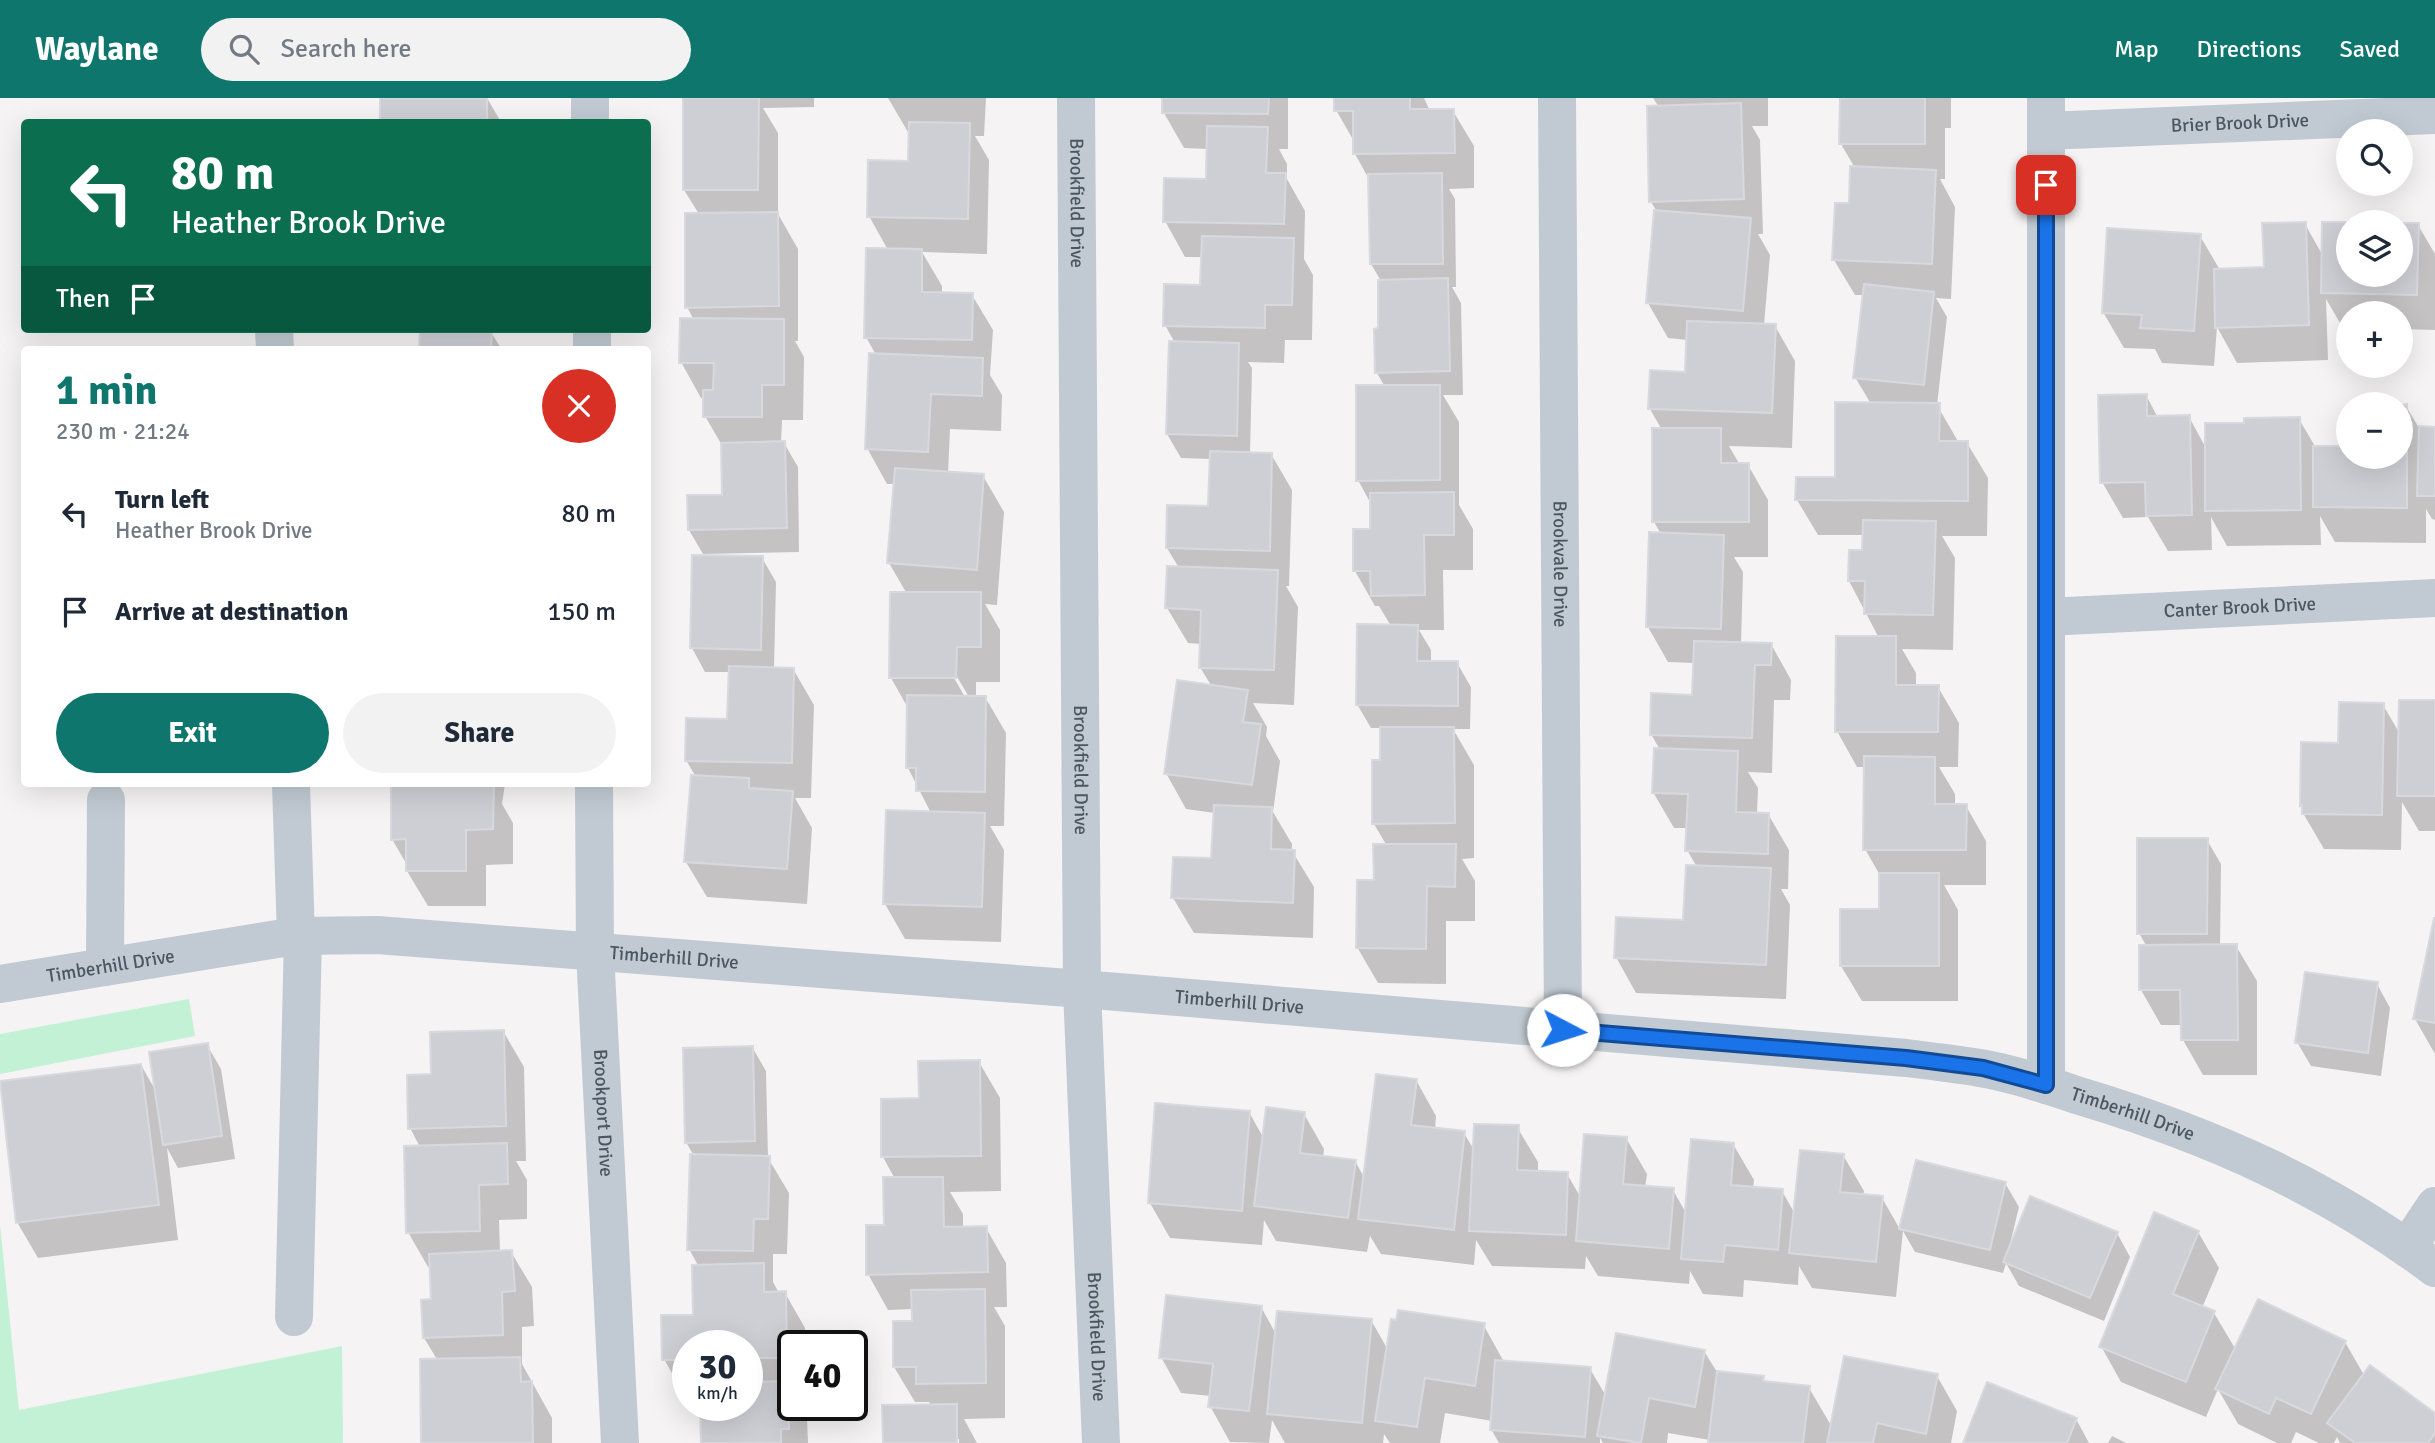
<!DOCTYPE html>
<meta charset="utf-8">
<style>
:root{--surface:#fff;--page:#f2f2f3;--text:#1f2937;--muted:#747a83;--accent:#0f766e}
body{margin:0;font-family:Signika,sans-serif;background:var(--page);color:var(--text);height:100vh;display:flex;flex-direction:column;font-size:26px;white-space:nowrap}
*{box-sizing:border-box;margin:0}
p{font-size:23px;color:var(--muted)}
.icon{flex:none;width:38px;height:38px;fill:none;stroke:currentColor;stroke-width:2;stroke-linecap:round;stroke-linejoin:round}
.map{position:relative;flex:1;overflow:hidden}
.panel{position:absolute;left:21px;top:248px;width:630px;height:441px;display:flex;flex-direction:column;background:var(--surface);border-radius:7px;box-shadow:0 7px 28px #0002}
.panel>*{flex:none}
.guide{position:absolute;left:21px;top:21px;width:630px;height:214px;border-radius:7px;box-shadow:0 7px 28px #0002;background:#0b6e4f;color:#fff;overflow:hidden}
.buttons{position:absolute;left:2336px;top:21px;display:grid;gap:14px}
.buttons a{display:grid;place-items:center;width:77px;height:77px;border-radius:50%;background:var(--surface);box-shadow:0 7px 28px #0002;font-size:35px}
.speed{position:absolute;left:672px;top:1232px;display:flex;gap:14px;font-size:35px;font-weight:700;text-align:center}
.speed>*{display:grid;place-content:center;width:91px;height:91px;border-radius:50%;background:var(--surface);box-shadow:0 7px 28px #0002;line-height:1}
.speed small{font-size:18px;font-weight:400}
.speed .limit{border:4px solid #111;border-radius:10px;background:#fff;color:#111}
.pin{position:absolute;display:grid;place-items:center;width:60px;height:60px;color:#fff;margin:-30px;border-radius:14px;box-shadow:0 4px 10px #0006}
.me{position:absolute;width:77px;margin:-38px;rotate:95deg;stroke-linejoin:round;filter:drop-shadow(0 0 5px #0008)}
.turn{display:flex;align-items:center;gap:24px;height:147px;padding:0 35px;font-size:32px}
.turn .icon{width:91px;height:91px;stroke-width:2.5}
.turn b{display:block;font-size:49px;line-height:60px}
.then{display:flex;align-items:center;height:66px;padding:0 35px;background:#0003;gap:14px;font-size:26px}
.round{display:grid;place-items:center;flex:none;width:74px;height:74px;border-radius:37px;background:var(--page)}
.summary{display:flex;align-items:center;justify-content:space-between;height:119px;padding:0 35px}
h1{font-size:42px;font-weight:800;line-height:52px;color:var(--accent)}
.action{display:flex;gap:14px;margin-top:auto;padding:14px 35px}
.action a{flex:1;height:80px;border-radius:42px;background:var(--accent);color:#fff;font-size:28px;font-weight:800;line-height:80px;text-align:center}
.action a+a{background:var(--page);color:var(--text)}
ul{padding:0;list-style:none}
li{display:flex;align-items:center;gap:21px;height:98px;padding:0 35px}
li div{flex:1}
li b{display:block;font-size:26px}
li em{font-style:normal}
header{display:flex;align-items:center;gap:42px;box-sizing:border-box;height:98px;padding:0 35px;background:var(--accent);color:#fff}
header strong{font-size:33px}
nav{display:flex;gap:38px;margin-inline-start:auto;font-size:24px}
.search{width:490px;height:63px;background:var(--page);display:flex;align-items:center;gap:18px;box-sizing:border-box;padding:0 24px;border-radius:38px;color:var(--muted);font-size:26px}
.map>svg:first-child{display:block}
.green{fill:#c3f1d5}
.shadow{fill:#0003;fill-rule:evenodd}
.building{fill:#cdcfd5;stroke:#d7d9de;stroke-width:2}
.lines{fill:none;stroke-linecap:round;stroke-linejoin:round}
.minor{stroke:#c1cad2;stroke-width:38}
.route-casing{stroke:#114b97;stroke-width:18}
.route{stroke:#1a73e8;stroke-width:12}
.labels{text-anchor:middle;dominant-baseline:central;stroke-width:5;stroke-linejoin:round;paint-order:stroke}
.street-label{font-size:19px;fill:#4a5661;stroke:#fff}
</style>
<header>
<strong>Waylane</strong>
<div class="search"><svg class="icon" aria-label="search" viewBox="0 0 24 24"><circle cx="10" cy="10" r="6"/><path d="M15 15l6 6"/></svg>Search here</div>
<nav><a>Map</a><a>Directions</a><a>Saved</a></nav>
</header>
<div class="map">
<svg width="2435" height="1345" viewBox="0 0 2435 1345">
<rect width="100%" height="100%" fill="#f5f3f3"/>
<path class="green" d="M189,901l6,37 -195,38v-40z
M0,1127l19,185 323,-64 1,97h-343z"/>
<path class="shadow" d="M381,0h106l14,24h-119z
M685,0h129v9l-51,1 15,25v81l20,35v92h-3l9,16 -1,63h-21l-1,23h3l14,24 1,85 -96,2 -14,-24 35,-34 -1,-49 -18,-31v-18h-4l-20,-36 13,-42 -7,-13 12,-93 -15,-24z
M888,0h98l-2,38h-9l14,24 -2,94 -65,-2 20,34v8l30,1 21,35 -3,45 12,20 -1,36 -51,-2 -2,45 35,2 21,36 -7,93 -12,-1 15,26v52h-24v15h9l21,36 -2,93h-14l14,24 -3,92 -96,-3 -20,-35 46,-91 -23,-45v-60l-17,-30 16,-84 -18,-31 6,-79h-8l-20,-36 9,-93 -10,-18 22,-87 -19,-34 40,-53 1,-31h-2zM953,572l16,27h-4l-15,-26z
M1164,0h124v51h-9l8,15v15l18,32 -1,48 9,16 -1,65h-27l-1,23 -36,-1 4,6 -2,86h21l21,36 -3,96h-3l12,21 -4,98 -41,-2 14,24 -1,9 14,25 -7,51 19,32v7l22,36 -1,51 -119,-5 -21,-35 40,-39 2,-46 -29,-4 -20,-36 46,-86 -12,-20 1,-23 -13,-1 -21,-35 12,-40 -12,-20 43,-41 1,-48 -30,-1 -14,-24 4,-91h4l-10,-18 37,-38 1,-30h-18l-20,-36 42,-40 1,-32 -24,-1 -20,-35z
M1336,0h88l6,13h23l21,35v42l-25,1 6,10 1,88h-4l9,16 2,92h-20l16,27v83l14,24v41h-30l1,60h-25l12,20v13h26l14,24 -1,42h-17l21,36v93l-12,1 13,22v40h-29v63l-68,-1 -21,-36 30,-101 -13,-22 8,-63v-33h-11l-14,-24 34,-78 -12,-20h-4l-20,-35 17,-41 -1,-26 -13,-24 27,-93 -8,-14 4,-92 -10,-17 -1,-83 -15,-27v-11l-19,-33z
M1653,0h115v28h-16l8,14 3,94h-5l12,21 -6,70 11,1 20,35 -3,87 -63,-2 11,19h8l20,35v57h-34l9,15 -2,72h30l20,36 -1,20h-16l-2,73 -24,-1 10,16 -1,26h11l21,36 -1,39h-7l9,16 -4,94 -150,-6 -20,-36 69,-36 12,-54 -10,-17 1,-22h-14l-21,-36 7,-42 -9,-16 43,-37 1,-34 -27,-1 -20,-35 13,-93 -7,-12 8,-92 -12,-21 36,-36 2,-33 -20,-2 -20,-35 8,-93 -5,-8 8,-95z
M1841,0h110v30h-6v51h-5l15,28 -4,92 -15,-1 11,19 -10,88 22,38h8l21,35 -1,58h-45l13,22 -2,92 -51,-1 14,24v14h22l21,36 -1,44h-19l16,27v12h11l20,35v44h-42l14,25v91h-96l-21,-35 40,-55v-34l-16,-28 1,-82h-9l-20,-36 42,-93 -30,-57 15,-29v-17h-46l-21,-35 40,-21 34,-75 -16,-27 9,-82h-9l-21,-35 16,-55 5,-37 -14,-24z
M2324,125l24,1v51h53v-51l17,1 17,29v76l-34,-1v-16h-53v15h-5l-17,-29 2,61 -91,3 -20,-36 -3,39 -52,-3 -7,-14 -31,-1 -21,-36 97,-76 20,34 46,-2 39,-44 18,32z
M422,231l69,3 11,18h-82z
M2146,297l12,23 31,-1 17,31 40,-24 53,-5 17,29h32v9h53v-51h5l13,22 16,1v91l-3,-1 -6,-10v34l-91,-1 -15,-26 1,29 -94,1 -16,-29 1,33 -44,1 -20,-34 -25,1 -21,-36z
M762,460l14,24 -2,87h19l21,36 -3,93h-16l17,30 -5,76 -100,-7 -21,-35 10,-85 -10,-17 43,-39 1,-49h-25l-13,-24z
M2435,604v129h-16l-17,-29 -1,48 -77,-1 -21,-36 -2,-8 39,-60 43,-40 17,29z
M416,686h89l-3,20 11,19v41l-27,1v41h-58l-21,-35v-6l-15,-26 26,-52z
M2207,742l14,24 -1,82h16l21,35v94h-54l-20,-35v-15h-22l-20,-35v-43h6l-8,-14z
M2435,823v133l-20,-35z
M2377,886l13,24 -9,68 -70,-10 -14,-24z
M503,933l21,36 2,94h-10l11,19v39l-28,1 1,32h11l21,35 2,39 -12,1v37l30,54v25h-129l15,-82 -14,-23 9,-38 -2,-33h-3l-20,-35 12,-85 -10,-19 22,-52z
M207,947l14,24 14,90 -57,9 -11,-20 11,92 -140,18 -21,-36 124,-157 16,28z
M752,949l14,24 2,87 21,35 -2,61h-14v28l6,11h6l20,35v18h-12l-1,47 1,12h7l7,13 1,25h-106l45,-38v-59h-59v49h-4l-20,-36 30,-42 5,-50 -10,-18 5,-93 -8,-14z
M979,964l21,36 1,93 -51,1 13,22v14h23l20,35 1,44h-13l11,19v92l-41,1 13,24h-18v-4h-3v4h-72l47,-37 -2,-4h-14l-21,-35 1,-44 19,-1v-13l-26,1 -20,-36 17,-48 10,-47 -12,-22 37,-57z
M1416,982l20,36 -1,13 29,4 10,17 43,-23 21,35v11l29,1 14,24 45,-60 21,36 -2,14 28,2 13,23 47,-69 21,36 -1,9 29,2 13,23 48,-59 21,36 -1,5 19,2 19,33 16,-69 88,21 14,24 -9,37 107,-11 13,24 -26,64 -85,-35 -13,-23 -3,10 -88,-21 -12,-21 -7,66 -84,-9 -13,-22 -1,19 -54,-5 -1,17 -40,-3 -13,-23 -1,13 -91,-8 -12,-20 -1,13 -93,-3 -16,-26 -2,25 -93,-11 -11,-18 -3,16 -91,-11 -12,-21 -2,25 -92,-7 -20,-35 99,-91 15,27 40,-25 20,35 -1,9 32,3 10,18z
M2198,1134l21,36 -17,40 12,5 22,37 109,-8 19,33 71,40v28h-95l-3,-6 -3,6h-15l-23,-11 -5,11h-14l-39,-19 -20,-35 -12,28 -85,-35 -20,-36z
M1261,1209l15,27 95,-14 17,30 95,-26 21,38 86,7 16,27 98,-45 13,21 46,6 3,5 43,5 23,39 105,-51 20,35 -6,32h-241v-3l-42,-7 -1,10h-64l-3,-5v5h-101l-8,-14 1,-8 -47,-8 -5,30h-50l-6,-9 -1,9h-98l-13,-23 -3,23 -39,-1 -20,-36 1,-10 -30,-3 -20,-36z
M2076,1321l13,24h-124z
M2112,1338l14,7h-18z"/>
<path class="building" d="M380,0h107v24h-107z
M683,0h76l-1,92h-75z
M1162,0h107l-1,16 -106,-1z
M1334,0h76v11h44l1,44 -102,1v-43h-19z
M1840,0h85v46h-86z
M1741,5l3,96 -95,3 -2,-96z
M909,24l61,1 -2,96 -101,-2 1,-57 40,1z
M1207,28l61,1 -2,46h20l-2,51 -121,-2 1,-44 42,1z
M1850,68l86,4 -4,94 -100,-4 3,-57h14z
M1442,75l1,91h-73l-2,-90z
M1654,112l97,8 -8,93 -97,-8z
M778,114l1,94 -94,2v-95z
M2306,124l3,103 -94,3 -1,-59 50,-2 -2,-44z
M2322,124h47h-21v53h53v-52h18l-2,72 -96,-2z
M2107,130l94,6 -7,97 -54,-3 2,-13 -40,-2z
M1202,138l92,2 -2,67h-27v23l-102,-2 1,-42 36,1z
M866,150l56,1v43l51,1 -1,47 -108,-2z
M1448,180l2,93 -75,2 -1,-44 4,-1v-48z
M1864,186l70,8 -10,93 -71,-7z
M680,220l104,1v66h-22v32h-59v-27h10l1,-27h-35z
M1687,223l89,3 -4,89 -124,-4 2,-39 35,2z
M420,231l72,1 -1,20h-72z
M1169,243l70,2 -2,93 -71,-2z
M869,255l114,5 -1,38 -51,-2 -3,58 -63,-3z
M1356,287h84v95l-84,1z
M2147,296v22l43,-1 2,100 -46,1 -1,-34 -45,1 -2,-88z
M1835,304l105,1 -1,38h29v60l-173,-1 1,-23h39z
M2407,306v104l-94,-1v-61h35v11h53v-52z
M2300,319l1,93 -96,1v-88h39v-5z
M2419,328l16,1v69h-18z
M1652,330h69v35h28v59h-97z
M785,343l2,87 -99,2 -1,-35h35l-1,-52z
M1210,353l62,2 -2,98 -104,-3 1,-43 41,1z
M895,370l89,6 -7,96 -90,-7z
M1454,394v43h-30l1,60 -54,1 -1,-25h-17v-42h17v-36z
M1863,422l73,1 -3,94 -69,-1 1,-33h-17l1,-31h13z
M1649,434l75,3 -3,94 -75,-2z
M692,457l71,1 -2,94 -71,-2z
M1167,468l111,4 -4,100 -75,-2 2,-58 -36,-2z
M890,494h91v55h-24l-1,31h-67z
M1357,526l61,1 -1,36h41v45l-102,-1z
M1836,538h60v49h43l-1,47h-103z
M1694,543l78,2 -1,22h-16l-3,73 -102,-3 1,-42 41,2z
M729,568l65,2 -2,95 -107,-2 1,-43 41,1z
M1177,582l71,10 -5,32 18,2 -9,61 -88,-11z
M907,597l79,1 -1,96 -69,-1v-23h-10z
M2399,602h36v96h-38z
M2339,604l45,1 -2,112 -80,-1v-9l-2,1 1,-64 37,1z
M1380,629h74l1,96 -83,1v-64h8z
M1654,650l84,3 -2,61 33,1 -1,41 -83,-3 3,-57 -36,-1z
M1864,658l71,1v47h32l-1,46h-103z
M691,677l58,3v10l44,3 -6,78 -103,-7z
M391,688h103l-1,43 -27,1v41h-60v-32l-15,1z
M1214,707l58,2 -1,42 24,1 -2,53 -122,-5 2,-41 38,1z
M886,712l99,3 -3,94 -99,-3z
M2137,740h71l-1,96h-70z
M1373,746h83l-1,43 -28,-1 -1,63 -70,-1 1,-68h17z
M1686,767l85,3 -5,97 -152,-7 2,-41 67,3z
M1879,775h60v93h-99v-57h39z
M2434,820h1v105l-22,-4z
M2237,846l1,96h-57l-1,-50h-41v-45z
M2305,874l73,10 -10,71 -73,-10z
M504,932l2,96 -98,3 -1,-54 24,-1 -1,-42z
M208,945l14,93 -59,9 -14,-93z
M753,948l2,95 -70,2 -2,-95z
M980,962l1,96 -100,1v-58l38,-1 -1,-37z
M141,966l18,141 -143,18 -16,-142z
M1376,976l41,5 -6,46 54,6 -11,99 -96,-11z
M1155,1005l95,8 -8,100 -94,-8z
M1266,1009l39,5 -5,41 56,7 -8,58 -94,-12z
M1474,1026l45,1 -2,45 51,2 -2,63 -97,-4z
M1584,1036l43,3 -4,47 51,4 -5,61 -93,-8z
M1691,1041l43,4 -3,42 52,4 -5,61 -53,-5 -2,17 -42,-3z
M507,1045l1,41 -29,1 1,46 -74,2 -2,-87z
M1800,1052l44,4 -4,38 43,4 -7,66 -87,-9z
M690,1056l80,2 -2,63h-14l-1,32 -66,-1z
M1916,1062l90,22 -16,68 -91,-21z
M883,1079h60l1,50 43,-1 1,46 -122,3v-50h18z
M2030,1098l88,36 -28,66 -87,-36z
M2154,1114l45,19 -26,63 42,17 -29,71 -87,-35z
M512,1152l3,41 -13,1 1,43 -80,3 -2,-38 10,-1 -2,-45z
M764,1165v29l22,-1 1,67h-40v-12h-59v14h-26l-1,-45h32l-1,-50z
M985,1191l1,94 -70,1v-17h-23v-46h19l-1,-31z
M1166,1197l96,11 -13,105 -41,-4 5,-43 -54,-6z
M2258,1201l88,42 -35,73 -35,-16 -7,16 -54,-25z
M1398,1212l87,13 -10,63 -50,-8 -8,49 -42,-6 16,-102 5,1z
M1277,1213l95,8 -10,104 -95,-9z
M1616,1235l89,17 -10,57 -46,-9 -8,45 -44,-7z
M1844,1258l94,18 -12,60 -49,-11 -4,20h-46z
M520,1259l1,25 11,-1 1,62h-112l-1,-84z
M1495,1262l96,7 -6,70 -95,-7z
M2370,1267l65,48v20l-7,10h-73l-28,-20z
M1717,1273l47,5 -1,5 47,5 -7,57h-95z
M788,1283l1,48h-8v14h-80l-1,-38h47v-23z
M1987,1284l90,36 -10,25h-104z
M957,1306v39h-74l-1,-38z"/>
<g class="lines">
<g class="minor">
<path d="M590,0v24"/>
<path id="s1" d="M1076,0l6,891 19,454"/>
<path id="s2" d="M1557,0l6,932"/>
<path d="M2046,0v987"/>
<path id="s3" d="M2046,33l389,-16"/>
<path d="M274,231l1,21"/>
<path d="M592,231v21"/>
<path id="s4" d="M2046,519l389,-19"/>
<path d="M291,686l5,152"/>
<path id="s5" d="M594,686l1,168 25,491"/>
<path d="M105,869l1,-167"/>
<path id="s6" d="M0,886l296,-48 81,-1 705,54 824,69c25,3 50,6 74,10 35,6 69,18 103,29 129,39 244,90 352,171"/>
<path d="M2407,1150l28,-42"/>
<path d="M294,1219l9,-381"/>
</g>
</g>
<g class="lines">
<defs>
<path id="route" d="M1563,932l343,28 77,10 63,17v-900"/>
</defs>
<use href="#route" class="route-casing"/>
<use href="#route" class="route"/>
</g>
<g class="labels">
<g class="street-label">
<text stroke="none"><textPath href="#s3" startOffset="194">Brier Brook Drive</textPath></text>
<text stroke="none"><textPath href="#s1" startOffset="105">Brookfield Drive</textPath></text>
<text stroke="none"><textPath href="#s2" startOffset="466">Brookvale Drive</textPath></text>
<text stroke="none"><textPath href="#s4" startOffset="194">Canter Brook Drive</textPath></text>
<text stroke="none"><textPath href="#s1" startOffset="672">Brookfield Drive</textPath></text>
<text stroke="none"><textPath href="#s6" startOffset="679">Timberhill Drive</textPath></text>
<text stroke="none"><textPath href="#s6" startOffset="112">Timberhill Drive</textPath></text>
<text stroke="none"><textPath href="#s6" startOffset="1246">Timberhill Drive</textPath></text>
<text stroke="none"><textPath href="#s5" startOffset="329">Brookport Drive</textPath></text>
<text stroke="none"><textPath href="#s6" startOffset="2149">Timberhill Drive</textPath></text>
<text stroke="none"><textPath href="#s1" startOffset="1239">Brookfield Drive</textPath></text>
</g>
</g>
</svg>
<div class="buttons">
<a><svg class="icon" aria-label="search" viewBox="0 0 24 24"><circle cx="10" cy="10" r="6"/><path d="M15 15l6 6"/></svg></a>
<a><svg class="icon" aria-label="layers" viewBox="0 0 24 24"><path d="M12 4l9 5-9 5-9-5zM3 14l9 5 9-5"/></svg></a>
<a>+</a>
<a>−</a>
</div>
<div class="speed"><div>30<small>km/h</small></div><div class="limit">40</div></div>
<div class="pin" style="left:2046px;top:87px;background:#d93025"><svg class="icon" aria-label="arrive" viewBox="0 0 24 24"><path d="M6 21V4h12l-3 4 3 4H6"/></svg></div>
<svg class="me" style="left:1563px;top:932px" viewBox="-20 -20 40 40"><circle r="19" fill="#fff"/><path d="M0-13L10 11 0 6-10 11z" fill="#1a73e8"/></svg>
<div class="guide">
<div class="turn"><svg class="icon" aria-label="left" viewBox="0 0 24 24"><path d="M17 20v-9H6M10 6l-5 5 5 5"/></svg><div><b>80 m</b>Heather Brook Drive</div></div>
<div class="then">Then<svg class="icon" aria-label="arrive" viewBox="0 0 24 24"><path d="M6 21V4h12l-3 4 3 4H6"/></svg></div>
</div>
<section class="panel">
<div class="summary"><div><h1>1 min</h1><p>230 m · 21:24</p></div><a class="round" style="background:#d93025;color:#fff"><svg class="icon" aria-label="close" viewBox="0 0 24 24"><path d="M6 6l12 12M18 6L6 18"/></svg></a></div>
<ul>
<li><svg class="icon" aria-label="left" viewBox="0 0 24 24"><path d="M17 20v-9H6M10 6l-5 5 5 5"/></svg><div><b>Turn left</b><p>Heather Brook Drive</p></div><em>80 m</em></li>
<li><svg class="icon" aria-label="arrive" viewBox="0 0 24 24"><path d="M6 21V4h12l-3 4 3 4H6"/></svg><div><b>Arrive at destination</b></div><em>150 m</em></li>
</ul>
<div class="action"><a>Exit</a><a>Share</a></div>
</section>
</div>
